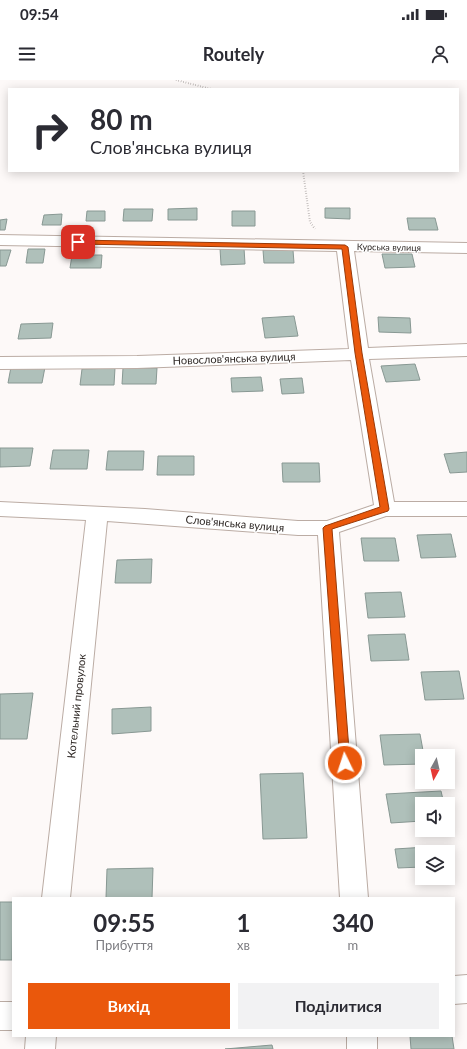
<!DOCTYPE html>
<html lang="uk">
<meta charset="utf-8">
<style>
:root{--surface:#fff;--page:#f2f2f3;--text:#2b2b33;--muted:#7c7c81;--accent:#ea580c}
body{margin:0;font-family:Lato,sans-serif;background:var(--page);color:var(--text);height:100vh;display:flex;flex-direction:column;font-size:15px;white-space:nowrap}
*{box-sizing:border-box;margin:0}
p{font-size:13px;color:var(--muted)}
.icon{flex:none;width:22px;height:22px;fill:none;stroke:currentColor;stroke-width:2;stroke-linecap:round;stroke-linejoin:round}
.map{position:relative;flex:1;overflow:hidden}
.sheet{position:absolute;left:12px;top:817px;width:443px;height:140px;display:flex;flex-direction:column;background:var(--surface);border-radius:0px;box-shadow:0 2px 10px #0003}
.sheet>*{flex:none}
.top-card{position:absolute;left:8px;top:8px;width:451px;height:84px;border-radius:0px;box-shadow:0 2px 10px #0003;background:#fff;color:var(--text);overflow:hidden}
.needle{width:26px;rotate:188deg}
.buttons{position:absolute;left:415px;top:669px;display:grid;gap:8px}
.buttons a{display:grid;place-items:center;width:40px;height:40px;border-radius:0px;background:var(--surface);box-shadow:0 2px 10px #0003;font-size:20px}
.pin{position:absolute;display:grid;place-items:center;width:34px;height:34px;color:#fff;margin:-17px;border-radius:8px;box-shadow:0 2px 6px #0006}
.me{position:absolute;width:44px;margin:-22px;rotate:356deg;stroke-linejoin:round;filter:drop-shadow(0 0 3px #0008)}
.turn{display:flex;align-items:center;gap:14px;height:84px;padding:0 16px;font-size:18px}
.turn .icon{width:52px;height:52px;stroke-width:2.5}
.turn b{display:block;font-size:28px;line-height:34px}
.eta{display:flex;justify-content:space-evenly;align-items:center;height:68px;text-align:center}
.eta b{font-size:24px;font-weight:700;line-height:28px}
.cta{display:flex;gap:8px;margin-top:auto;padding:8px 16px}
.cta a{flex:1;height:46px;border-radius:0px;background:var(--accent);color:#fff;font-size:16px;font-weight:700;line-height:46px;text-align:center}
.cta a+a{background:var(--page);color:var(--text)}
.status{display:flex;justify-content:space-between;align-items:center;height:28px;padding:0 20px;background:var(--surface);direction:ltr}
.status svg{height:11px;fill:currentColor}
header{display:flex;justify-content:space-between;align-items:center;height:52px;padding:0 16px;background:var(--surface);font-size:18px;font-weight:700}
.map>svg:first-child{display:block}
.building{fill:#afc0ba;stroke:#889893}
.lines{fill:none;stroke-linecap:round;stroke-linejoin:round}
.minor-casing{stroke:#bbaca4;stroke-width:2}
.path{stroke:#989391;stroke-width:2;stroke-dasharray:0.5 2;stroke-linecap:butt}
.minor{fill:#fff;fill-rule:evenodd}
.route{fill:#ea580c;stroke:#983908}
.labels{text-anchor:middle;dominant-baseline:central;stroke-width:3;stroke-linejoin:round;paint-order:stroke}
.far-street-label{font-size:9px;fill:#2f2926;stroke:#fff}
.street-label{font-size:11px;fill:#2f2926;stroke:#fff}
</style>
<div class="status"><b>09:54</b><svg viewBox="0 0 49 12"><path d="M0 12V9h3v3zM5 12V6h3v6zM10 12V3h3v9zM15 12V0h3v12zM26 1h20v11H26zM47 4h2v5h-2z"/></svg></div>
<header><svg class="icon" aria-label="menu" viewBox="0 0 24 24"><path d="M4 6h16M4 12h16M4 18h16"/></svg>Routely<svg class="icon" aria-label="person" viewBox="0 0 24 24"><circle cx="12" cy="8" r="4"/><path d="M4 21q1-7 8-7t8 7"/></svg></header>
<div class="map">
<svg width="467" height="969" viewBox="0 0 467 969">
<rect width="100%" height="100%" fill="#fdf9f8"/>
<path class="building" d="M197,128v12h-29v-11z
M325,128h25v11l-25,-1z
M124,129h29l-1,12h-29z
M87,131h18v10h-19z
M232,131h23v15h-23z
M62,134l-1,11h-19l2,-10z
M407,138h28l3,12h-29z
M7,139l-2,11h-5v-10z
M220,168h24l1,16 -24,1z
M28,169h17l-2,14h-17z
M0,170h11l-5,16h-6z
M263,170h30l1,13h-30z
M382,174h30l3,13 -30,1z
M72,175h30l-1,13h-31z
M294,236l4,20 -33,2 -3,-20z
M378,237l32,1 1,15 -32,-1z
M53,243l-2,15 -33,1 3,-15z
M415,284l5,16 -34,2 -5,-16z
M11,287h34l-3,16h-34z
M115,288l-1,17h-34l2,-16z
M123,288h34l-1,16h-34z
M261,297l2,14 -31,1 -1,-14z
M302,298l2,15 -22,1 -2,-15z
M0,368h33l-3,18 -30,1z
M53,370h36l-2,19h-37z
M108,371h36l-1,19h-37z
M467,372v20l-17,1 -6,-19z
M158,376h36v19h-37z
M282,383h37l1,19h-37z
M451,454l5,23 -35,1 -4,-23z
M361,458h34l4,23h-35z
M152,479l-1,24h-36l2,-23z
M401,512l4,25 -37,1 -3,-25z
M405,554l4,26 -38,1 -3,-26z
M459,591l5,28 -39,1 -4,-28z
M33,613l-6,46h-27v-45z
M151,627v24l-39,3v-25z
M420,654l4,22h-2v8l-38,1 -4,-30z
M303,693l4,65 -44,1 -3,-65z
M441,711l3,13h-22v17l-31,2 -5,-29z
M442,766l1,6h-21v15l-24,1 -3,-19z
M153,788l-1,30h-46l1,-29z
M0,822h13l-1,58h-12z
M410,956h42l2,13h-43z
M272,965l1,4h-48z"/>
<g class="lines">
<defs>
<path id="minor" d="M0,155l467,8v10l-113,-2 14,97 99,-4v12l-98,3 25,143h73v14h-81l-47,16 29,366h-28l-22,-363h-20l-191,-14 -37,377h-28l44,-378 -86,-4v-14l145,7 153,12h29l47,-16 -23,-145 -214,8 -137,1v-12l137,-1 212,-7 -12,-98 -337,-6z
M467,895v28l-13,1v-28z
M0,922h13v28h-13z
M26,956h30l-1,13h-30z
M347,956h30v13h-30z"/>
</defs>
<use href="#minor" class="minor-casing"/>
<path class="path" d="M176,0l35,9
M303,91l7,51 5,7"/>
<use href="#minor" class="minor"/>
</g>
<path class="route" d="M76,160l269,5 3,2 14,106 27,156 -1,2 -56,18 18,234 -1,3 -4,1 -4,-1 -1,-3 -17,-235 2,-2 55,-19 -25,-154 -13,-104 -264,-5 -2,-1z"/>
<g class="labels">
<g class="far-street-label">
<text transform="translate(389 167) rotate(1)">Курська вулиця</text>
</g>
<g class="street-label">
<text transform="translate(234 278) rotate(-2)">Новослов'янська вулиця</text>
<text transform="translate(235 443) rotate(5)">Слов'янська вулиця</text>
<text transform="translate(76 626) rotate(-84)">Котельний провулок</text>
</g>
</g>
</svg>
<div class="buttons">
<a><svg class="needle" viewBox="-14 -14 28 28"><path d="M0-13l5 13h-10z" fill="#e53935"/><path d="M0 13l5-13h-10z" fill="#7c7c81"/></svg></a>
<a><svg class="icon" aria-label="sound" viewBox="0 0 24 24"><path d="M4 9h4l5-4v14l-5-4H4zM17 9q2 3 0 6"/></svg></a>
<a><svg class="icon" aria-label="layers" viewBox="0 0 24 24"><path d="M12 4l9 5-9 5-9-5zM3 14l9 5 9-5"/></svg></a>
</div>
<div class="pin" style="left:78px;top:162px;background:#d93025"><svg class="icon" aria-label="arrive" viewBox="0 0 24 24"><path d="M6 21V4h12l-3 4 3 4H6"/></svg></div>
<svg class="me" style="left:345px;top:683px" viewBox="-20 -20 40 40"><circle r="17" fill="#ea580c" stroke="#fff" stroke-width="3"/><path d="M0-11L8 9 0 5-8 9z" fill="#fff"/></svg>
<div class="top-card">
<div class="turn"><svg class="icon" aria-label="right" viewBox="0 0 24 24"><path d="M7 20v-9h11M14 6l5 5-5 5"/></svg><div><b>80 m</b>Слов'янська вулиця</div></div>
</div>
<section class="sheet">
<div class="eta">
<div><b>09:55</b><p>Прибуття</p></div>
<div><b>1</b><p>хв</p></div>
<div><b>340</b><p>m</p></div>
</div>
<div class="cta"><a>Вихід</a><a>Поділитися</a></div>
</section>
</div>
